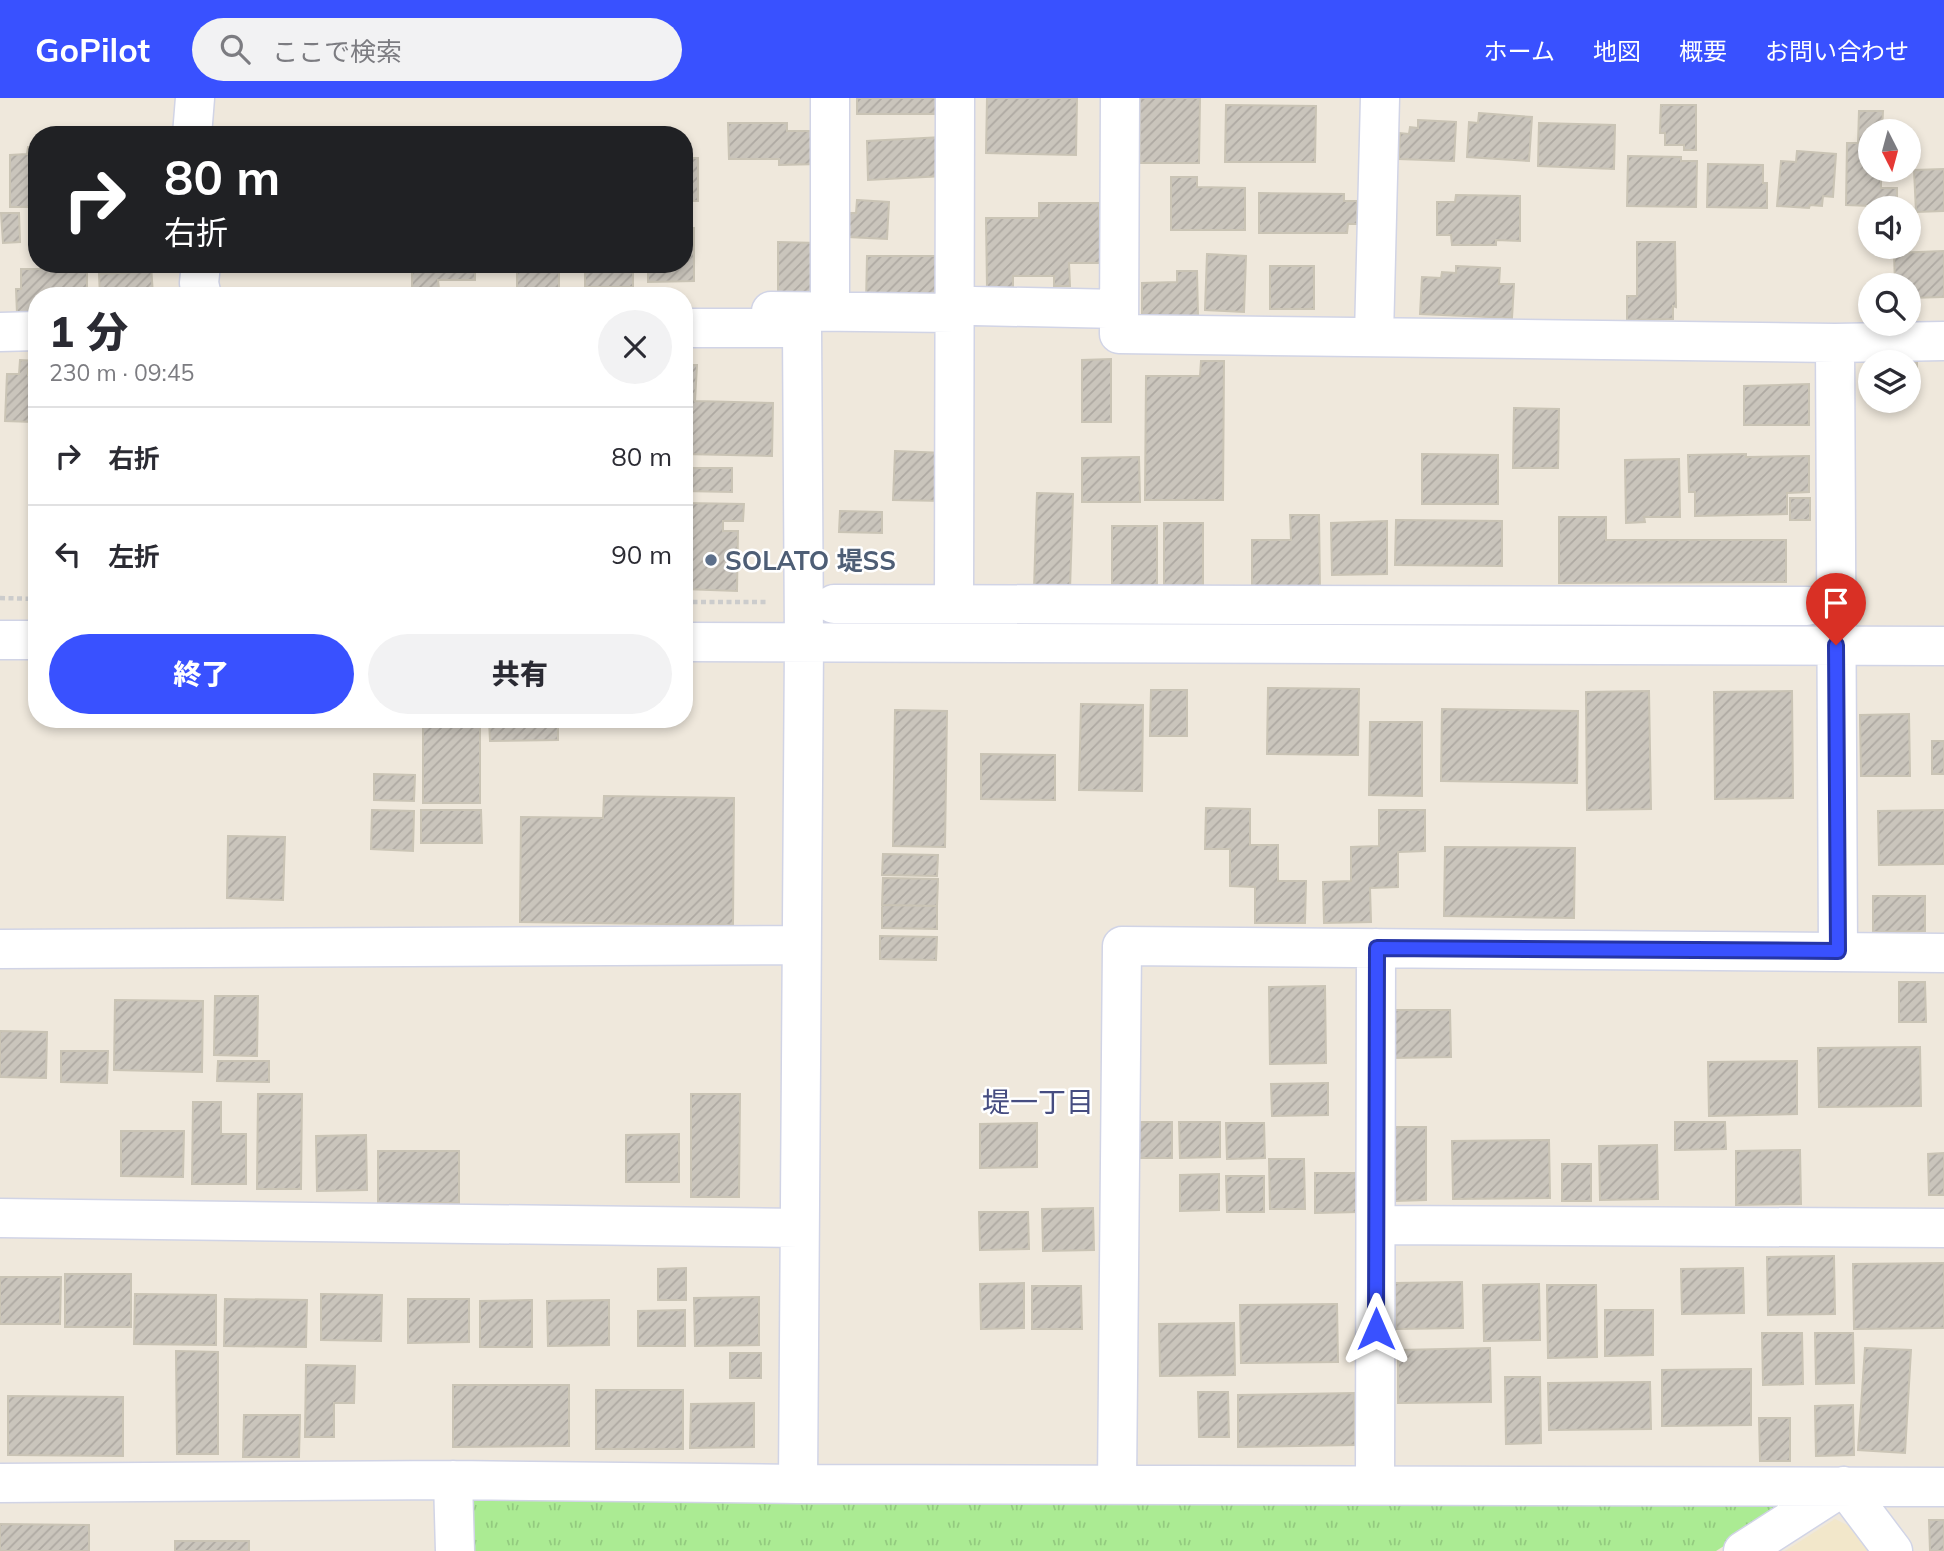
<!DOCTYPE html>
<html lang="ja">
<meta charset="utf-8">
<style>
:root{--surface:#fff;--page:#f2f2f3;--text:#2b2b33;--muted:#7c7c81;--line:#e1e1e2;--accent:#3951ff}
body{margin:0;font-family:Mulish,"Noto Sans JP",sans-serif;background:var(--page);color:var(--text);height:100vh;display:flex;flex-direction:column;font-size:26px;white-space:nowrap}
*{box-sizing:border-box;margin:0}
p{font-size:23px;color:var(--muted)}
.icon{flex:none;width:38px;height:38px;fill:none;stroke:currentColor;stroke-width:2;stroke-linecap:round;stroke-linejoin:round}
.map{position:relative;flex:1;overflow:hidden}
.drawer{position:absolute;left:28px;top:189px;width:665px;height:441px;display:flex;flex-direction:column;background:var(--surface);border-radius:28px;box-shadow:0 4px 10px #0003}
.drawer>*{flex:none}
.banner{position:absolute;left:28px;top:28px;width:665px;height:147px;border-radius:28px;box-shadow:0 4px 10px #0003;background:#202124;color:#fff;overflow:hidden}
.needle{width:46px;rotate:174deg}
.tools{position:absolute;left:1858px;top:21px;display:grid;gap:14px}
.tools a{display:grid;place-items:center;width:63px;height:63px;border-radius:50%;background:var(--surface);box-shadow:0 4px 10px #0003;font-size:35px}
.pin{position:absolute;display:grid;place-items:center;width:60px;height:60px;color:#fff;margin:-72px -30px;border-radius:50% 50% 50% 0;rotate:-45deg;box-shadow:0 0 7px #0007}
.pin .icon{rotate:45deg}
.me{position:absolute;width:77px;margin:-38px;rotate:0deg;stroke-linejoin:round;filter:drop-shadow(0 0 5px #0008)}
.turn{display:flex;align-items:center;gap:24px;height:147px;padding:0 21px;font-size:32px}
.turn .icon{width:91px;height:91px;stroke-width:2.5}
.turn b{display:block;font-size:49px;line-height:60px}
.round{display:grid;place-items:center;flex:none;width:74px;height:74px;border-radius:37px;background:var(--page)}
.head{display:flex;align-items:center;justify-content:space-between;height:119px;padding:0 21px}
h1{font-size:42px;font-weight:800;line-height:52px}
.button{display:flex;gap:14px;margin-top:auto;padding:14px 21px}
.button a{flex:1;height:80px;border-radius:42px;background:var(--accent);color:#fff;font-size:28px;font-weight:800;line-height:80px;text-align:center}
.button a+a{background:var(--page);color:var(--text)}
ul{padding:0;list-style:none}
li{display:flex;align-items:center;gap:21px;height:98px;padding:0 21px;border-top:2px solid var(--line)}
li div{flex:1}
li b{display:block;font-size:26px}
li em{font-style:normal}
header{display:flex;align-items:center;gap:42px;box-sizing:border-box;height:98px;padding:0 35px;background:var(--accent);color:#fff}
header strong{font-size:33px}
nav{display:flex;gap:38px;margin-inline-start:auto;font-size:24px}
.search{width:490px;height:63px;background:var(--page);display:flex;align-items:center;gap:18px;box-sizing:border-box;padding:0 24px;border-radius:38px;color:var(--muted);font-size:26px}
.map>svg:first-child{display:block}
.education{fill:#f2e7ca}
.grass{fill:url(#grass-tufts)}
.building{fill:url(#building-hatch);stroke:#cac4b5;stroke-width:2}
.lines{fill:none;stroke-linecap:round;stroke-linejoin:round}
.minor-casing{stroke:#d1d4e6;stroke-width:41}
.path{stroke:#ccc;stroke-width:4.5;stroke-dasharray:5 3.5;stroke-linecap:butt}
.minor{stroke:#fff;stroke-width:38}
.route-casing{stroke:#2535a6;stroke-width:18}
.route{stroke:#3951ff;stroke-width:12}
.service-dot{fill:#5c6f8a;stroke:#fff;stroke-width:2.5}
.labels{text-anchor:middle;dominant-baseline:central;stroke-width:5;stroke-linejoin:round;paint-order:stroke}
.service-label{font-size:26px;font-weight:bold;fill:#4e5e75;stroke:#fff;text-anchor:start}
.neighbourhood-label{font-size:28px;fill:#464d81;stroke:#fff}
</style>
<header>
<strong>GoPilot</strong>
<div class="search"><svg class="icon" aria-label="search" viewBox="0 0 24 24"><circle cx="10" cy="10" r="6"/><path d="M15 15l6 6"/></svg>ここで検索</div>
<nav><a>ホーム</a><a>地図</a><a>概要</a><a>お問い合わせ</a></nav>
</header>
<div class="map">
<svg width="1944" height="1453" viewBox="0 0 1944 1453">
<defs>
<pattern id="grass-tufts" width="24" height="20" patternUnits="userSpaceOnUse" patternTransform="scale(1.75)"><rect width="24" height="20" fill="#abeb93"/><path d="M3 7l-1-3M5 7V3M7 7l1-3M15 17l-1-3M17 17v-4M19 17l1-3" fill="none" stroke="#93ca7f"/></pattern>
<pattern id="building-hatch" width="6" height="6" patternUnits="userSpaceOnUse" patternTransform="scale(1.75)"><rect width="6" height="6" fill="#cac5bc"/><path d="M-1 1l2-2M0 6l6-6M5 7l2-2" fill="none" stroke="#aea9a2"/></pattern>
</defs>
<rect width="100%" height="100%" fill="#efe8dc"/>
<path class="education" d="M1835,1421l14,7 19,25h-83z"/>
<path class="grass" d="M466,1400l1321,8 -71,45h-1250z"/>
<path class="building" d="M857,0h89v16h-89z
M987,0h90l-1,57 -90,-2z
M1140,0h60l-1,65h-59z
M1226,7l90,1 -1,56h-90z
M1661,7h35v45h-12v-5h-19v-12h-5z
M1859,13h24l-1,20h-11v39h27v2h-17v16h16v19l-51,-2 1,-62h11z
M1479,15l53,4 -3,44 -62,-4 2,-35 9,1z
M1418,22l38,2 -2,39 -55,-2 1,-26 9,1 1,-7 8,1z
M728,25h59v8h33v33l-41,1v-6h-50z
M1539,25l76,2 -1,44 -76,-3z
M942,39l2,39 -76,4 -1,-39z
M28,49h9v60h-27v-52l17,-1z
M1797,53l39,3 -3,43 -10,-1 -1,10 -12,-1 -1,3 -32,-2 4,-45 15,1z
M1628,58l53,1v4h16l-1,46 -69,-1z
M684,60h14v43h-14z
M1708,66l55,1v18h4v25l-60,-1z
M1944,71v42l-28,1 -2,-42z
M1171,79h26v10l48,1v42h-74z
M1259,95l85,1v7h13v23h-9l-1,9h-88z
M1456,97l64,1v45l-24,-1v5h-44l-1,-10h-14v-33h18z
M857,102l32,2 -2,37 -39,-2 2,-24h6z
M1039,105h60l1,60h-31l1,23h-16v-10h-41v12h-26l-1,-70h53z
M1,115h18l1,29 -17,1z
M684,130h10v53l-46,1v-18h36z
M778,144l40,1v54h-40z
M1637,144h38l1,65 -3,-1v13l-46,1v-24h10z
M1944,153v46l-35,1v-13h-14l-1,-32z
M1207,156l39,2 -2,56 -39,-2z
M867,158h71l-1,47h-71z
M44,166h43v32h-50v18h-20l-1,-25h5v-20h23z
M151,166l2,32h-53l-1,-22 41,-2v-7z
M412,166h63v16h-37l1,9h-27z
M517,166h42v26h-42z
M585,166h48v23h-48z
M1270,168h44v43h-44z
M1456,168l44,2 -1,16h15l-2,34 -92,-4 2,-37 19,1 1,-6 14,1z
M1177,173h20l1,45 -56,1v-34l35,-1z
M1869,260l48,1v31h-8v-28h-38v27h-3z
M1111,261v63h-29v-62z
M20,262l17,1v8h-9v6h9l-3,47 -29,-1 2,-47h12z
M1201,263h23l-1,139h-78l1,-124h54z
M684,267h13l-2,36 78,2 -1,53 -88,-2z
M1809,286v41h-65v-39z
M1514,310l45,1 -1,59h-45z
M895,353l50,2 -1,48 -51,-1z
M1422,356l76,1v49h-76z
M1746,356v3l63,-1v36l-22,1v21l-92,2v-24h-6l-1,-37z
M1139,359l1,45h-58v-44z
M1679,361l1,58h-36l1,5 -19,1 -1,-63z
M684,370h48v24l-48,-1z
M1037,395l36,1 -3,96 -36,-1z
M1790,400h20v22h-20z
M684,405l60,1 -1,17h-20v10h15l-1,60 -53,-2z
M840,413l42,1v21l-43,-1z
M1290,417h29l1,77h-68v-52h39z
M1559,419h47v23h180v42l-227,1z
M1396,422l106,1v45l-107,-1z
M1387,423v53l-55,1 -1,-52z
M1164,425h39v66h-39z
M1112,428h45v67h-45z
M1268,590l91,1 -1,66 -91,-1z
M1151,592h36v46h-37z
M1649,593l2,118 -64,1 -1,-118z
M1792,593l1,107 -78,1 -1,-107z
M1081,606l62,1 -1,86 -63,-1z
M1442,611l136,2 -1,72 -136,-2z
M895,612l52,1 -2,136 -52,-1z
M1909,616l1,62h-49l-1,-61z
M423,621h57v84h-57z
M489,621h69v21l-68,1z
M1370,624h52v74l-53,-1z
M1932,643h12v33h-12z
M981,656l74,1v45l-74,-1z
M374,676l41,1 -1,26 -40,-1z
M604,698l130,2 -1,127 -213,-3 1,-105 82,1z
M1206,710l44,1v36h28v36h28l-1,42h-50v-36l-25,-1v-37h-25z
M372,712l42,1 -1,40 -42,-2z
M421,712h60l1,33h-61z
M1379,712h46v41l-27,1v35l-28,1 1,34 -47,1 -1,-41 28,-1v-34l28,-1z
M1944,712v54l-65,1 -1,-54z
M228,738l57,1 -2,63 -56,-2z
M1445,749l130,1 -1,70 -130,-2z
M883,756l55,1 -1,21 -55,-1z
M883,780l55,1 -1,27 -55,-1z
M1873,798h52v35l-52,1z
M882,807l55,1v23l-55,-1z
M880,838l57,1 -1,23 -56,-1z
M1899,884h26l1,40h-27z
M1325,888l1,77 -56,1 -1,-77z
M215,898h43l-1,60 -43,-1z
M115,902l88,1 -1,71 -88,-2z
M1391,912h59l1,47 -59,1z
M0,933l47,1 -1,46 -46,-1z
M1920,949l1,59 -102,1 -1,-59z
M61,953h47l-1,32 -46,-1z
M218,963h51v21l-52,-1z
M1797,963v53l-88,2 -1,-54z
M1328,985v32l-56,1 -1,-32z
M258,996h44l-1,95h-44z
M691,996h49l-1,103h-48z
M193,1004h28v32h25v50h-54z
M1132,1024h40v36h-39z
M1179,1024h41v35l-40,1z
M1675,1024h50l1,27 -51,1z
M1037,1025v44l-57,1v-44z
M1226,1025h38l1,35 -38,1z
M1394,1029h32v73l-31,1z
M121,1033h63l-1,46 -62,-1z
M679,1036v48h-53v-47z
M366,1037l1,55 -50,1 -1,-55z
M1549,1042l1,58 -97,1 -1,-58z
M1657,1047l1,54 -58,1 -1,-54z
M1800,1052l1,54 -65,1v-54z
M378,1053h81v52h-81z
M1944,1055v42h-15l-1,-41z
M1269,1061h35l1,50h-35z
M1562,1066h29v37h-29z
M1315,1075h42l1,39 -43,1z
M1219,1076v36l-39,1v-36z
M1226,1078h38v36h-37z
M1093,1110l1,42 -51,1 -1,-42z
M979,1114h49l1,37 -49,1z
M1834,1158l1,58 -67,1 -1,-58z
M1944,1165v65l-90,1 -1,-65z
M686,1170v32h-28v-31z
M1743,1170l1,45 -62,1 -1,-45z
M65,1176h66v53h-66z
M0,1179h61l-1,47h-60z
M1462,1184l1,46 -67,1 -1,-46z
M1024,1185v45l-43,1 -1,-45z
M1539,1186l1,56 -56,1 -1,-56z
M1547,1187h49l1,72 -49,1z
M1032,1188h49l1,43h-50z
M135,1196l81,1v50l-82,-1z
M321,1196l61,1 -1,46 -60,-1z
M759,1199v48l-64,1 -1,-48z
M225,1201l82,1 -1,47 -82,-1z
M408,1201h61v43l-61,1z
M532,1202v47h-52v-46z
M609,1202v45l-61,1 -1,-45z
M1337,1206l1,58 -97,1 -1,-58z
M685,1212v36h-47v-35z
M1605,1212h48v45l-48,1z
M1234,1225l1,52 -75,1 -1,-52z
M1762,1235h40l1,51 -40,1z
M1815,1235h38l1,50 -38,1z
M1490,1250l1,54 -93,1v-53z
M1865,1250l46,2 -6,103 -47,-3z
M176,1253l42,1v102h-41z
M730,1255h31v25h-31z
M306,1267l49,1 -1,37h-20v34h-29z
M1751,1271v56l-89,1v-56z
M1505,1279h35l1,66 -35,1z
M1650,1284l1,47 -102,1 -1,-47z
M453,1287h116v61l-116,1z
M596,1292h87v59h-87z
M1198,1294h30l1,45h-30z
M1354,1295l1,52 -117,2v-52z
M8,1298l115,1v59l-115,-1z
M754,1305v44l-64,1 1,-44z
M1853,1307l1,50 -38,1 -1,-50z
M244,1317h56l-1,42h-56z
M1759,1320h31v43h-30z
M1929,1422h15v31h-14z
M0,1426l89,1v26h-89z
M175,1443h74v10h-74z"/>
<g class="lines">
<defs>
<path id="minor" d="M1120,0l-1,236 716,9 109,-2
M192,37l3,-37
M201,166l-2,19 3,13
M830,198v-198
M974,208l145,3
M771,213l183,2
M684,230h118l2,315 -6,841
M0,234l37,-1
M1374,238l6,-238
M1835,245l3,608
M834,506l973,2
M954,506l1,-506
M0,542h37
M684,544l1260,4
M0,851l800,-4
M0,1120l798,10
M1376,1127l568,3
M453,1382l2,71
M0,1385l453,-3 345,4 1146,3
M1117,1387l5,-539 822,7
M1375,1387l1,-537
M1844,1388l49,65
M1743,1453l101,-65"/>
</defs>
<use href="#minor" class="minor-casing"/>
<path class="path" d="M0,500l37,1
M684,504h83"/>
<use href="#minor" class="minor"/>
</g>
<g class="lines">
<defs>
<path id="route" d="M1376,1231l1,-381 461,3 -2,-306"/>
</defs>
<use href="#route" class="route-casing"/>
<use href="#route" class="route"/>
</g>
<circle class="service-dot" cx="711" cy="462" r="7"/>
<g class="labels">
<g class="service-label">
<text x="725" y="462">SOLATO 堤SS</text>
</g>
<g class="neighbourhood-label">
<text x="1038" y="1003">堤一丁目</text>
</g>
</g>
</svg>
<div class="tools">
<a><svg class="needle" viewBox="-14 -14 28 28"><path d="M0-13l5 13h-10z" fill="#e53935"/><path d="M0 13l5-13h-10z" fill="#7c7c81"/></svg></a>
<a><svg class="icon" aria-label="sound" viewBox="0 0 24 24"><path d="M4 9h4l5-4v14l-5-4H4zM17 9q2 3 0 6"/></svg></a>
<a><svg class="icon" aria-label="search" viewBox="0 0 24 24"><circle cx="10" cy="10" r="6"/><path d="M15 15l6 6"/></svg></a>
<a><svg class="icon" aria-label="layers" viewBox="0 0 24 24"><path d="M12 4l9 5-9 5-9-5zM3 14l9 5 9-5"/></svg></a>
</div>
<div class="pin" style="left:1836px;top:547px;background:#d93025"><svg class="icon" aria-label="arrive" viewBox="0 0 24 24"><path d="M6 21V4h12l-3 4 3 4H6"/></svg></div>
<svg class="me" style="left:1376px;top:1231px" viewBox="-20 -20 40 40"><path d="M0-17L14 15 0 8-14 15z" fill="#3951ff" stroke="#fff" stroke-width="4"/></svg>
<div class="banner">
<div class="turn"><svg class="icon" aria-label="right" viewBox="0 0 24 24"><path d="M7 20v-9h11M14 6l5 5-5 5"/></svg><div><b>80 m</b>右折</div></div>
</div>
<section class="drawer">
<div class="head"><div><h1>1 分</h1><p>230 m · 09:45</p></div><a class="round"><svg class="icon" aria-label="close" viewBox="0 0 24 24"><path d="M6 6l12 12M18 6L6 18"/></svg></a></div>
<ul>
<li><svg class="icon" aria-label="right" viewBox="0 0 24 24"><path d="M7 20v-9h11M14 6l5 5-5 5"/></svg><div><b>右折</b></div><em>80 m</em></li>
<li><svg class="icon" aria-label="left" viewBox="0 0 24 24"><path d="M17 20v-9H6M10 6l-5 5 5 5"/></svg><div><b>左折</b></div><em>90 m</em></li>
</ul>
<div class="button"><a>終了</a><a>共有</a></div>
</section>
</div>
